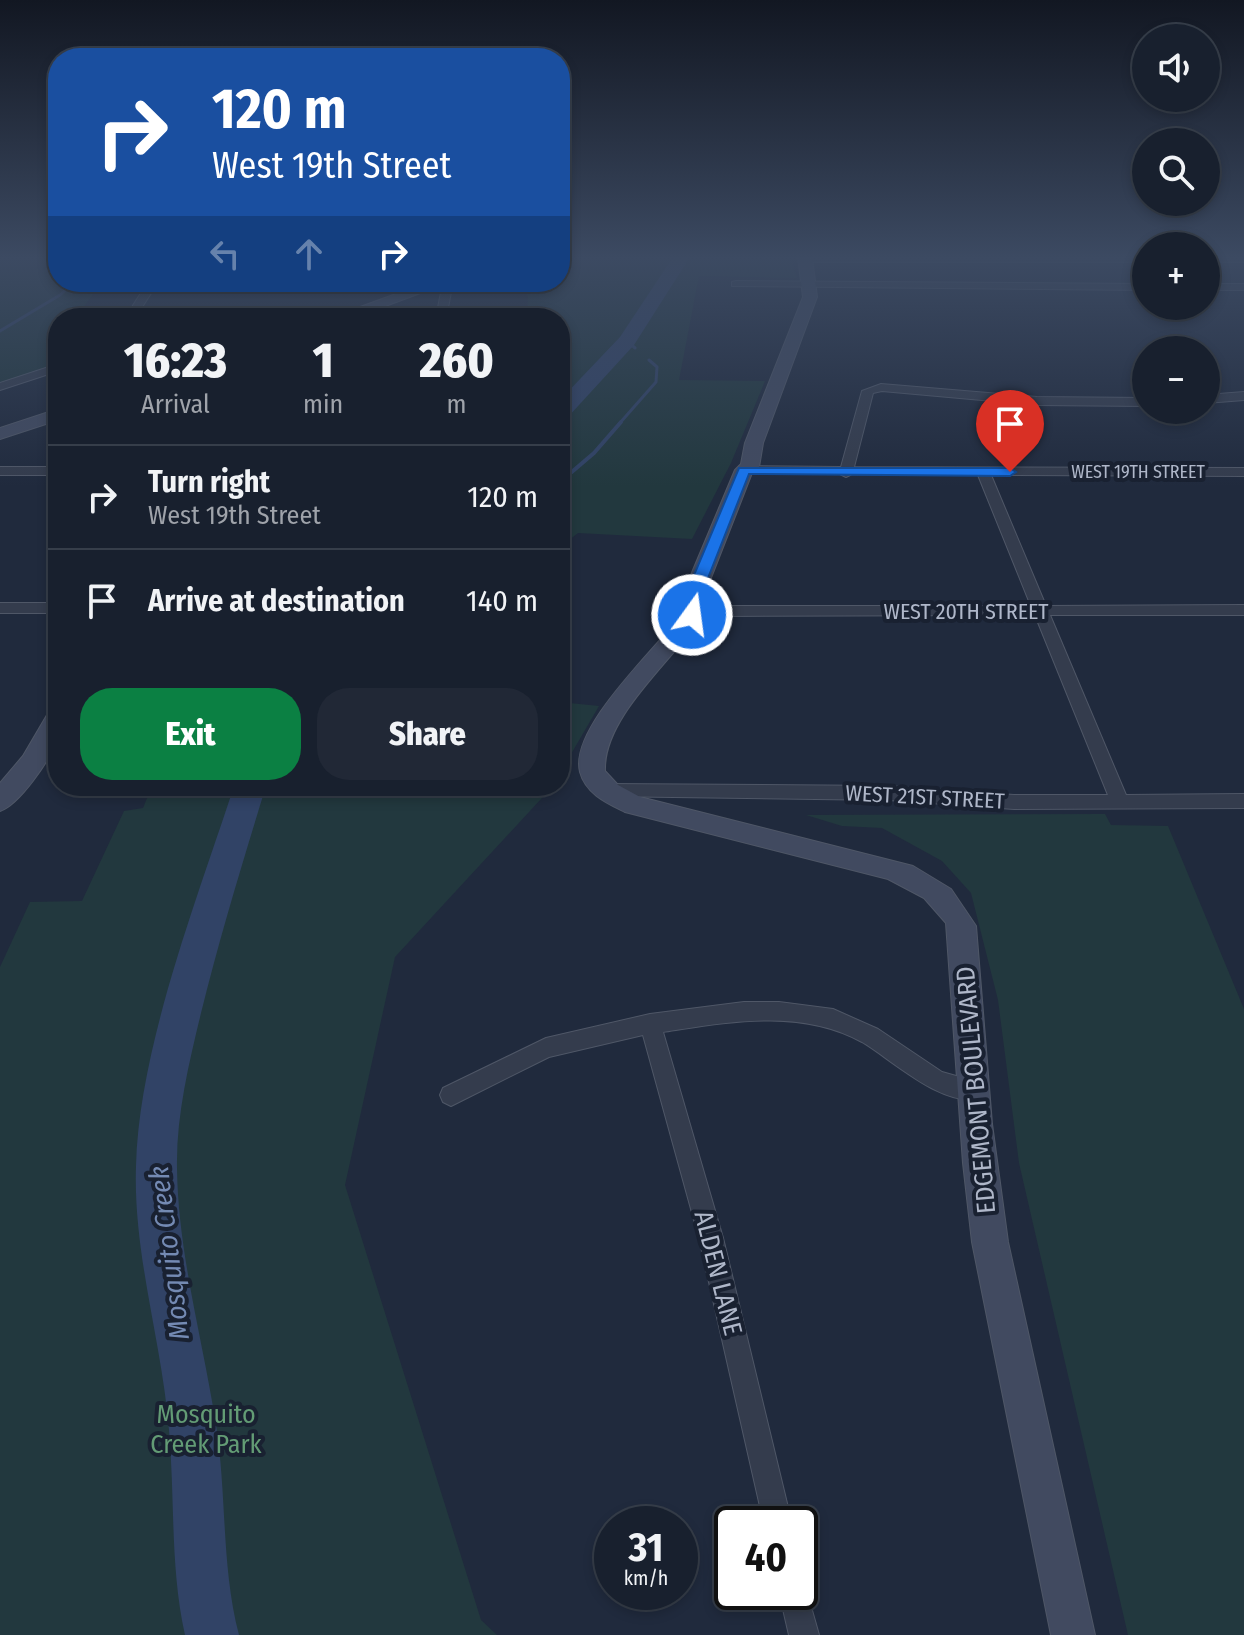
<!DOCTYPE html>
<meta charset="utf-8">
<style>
:root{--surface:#18202e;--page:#212836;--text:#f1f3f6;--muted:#9fa3aa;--line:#363e4a;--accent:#0b8043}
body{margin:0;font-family:"Fira Sans Condensed",sans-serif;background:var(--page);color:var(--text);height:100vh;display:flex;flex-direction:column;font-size:30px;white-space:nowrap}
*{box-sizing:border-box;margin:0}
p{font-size:26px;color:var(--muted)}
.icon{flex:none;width:44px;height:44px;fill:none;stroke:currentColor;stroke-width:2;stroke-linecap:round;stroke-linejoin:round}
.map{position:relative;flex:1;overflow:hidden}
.side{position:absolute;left:48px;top:308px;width:522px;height:488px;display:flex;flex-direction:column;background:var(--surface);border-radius:32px;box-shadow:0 4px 12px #0003,0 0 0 2px var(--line)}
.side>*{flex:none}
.guide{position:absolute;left:48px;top:48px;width:522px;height:244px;border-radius:32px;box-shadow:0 4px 12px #0003,0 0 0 2px var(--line);background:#1a4fa0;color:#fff;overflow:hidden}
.tools{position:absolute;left:1132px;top:24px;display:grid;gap:16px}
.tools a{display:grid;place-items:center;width:88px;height:88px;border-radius:50%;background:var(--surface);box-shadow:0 4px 12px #0003,0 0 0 2px var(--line);font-size:40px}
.speed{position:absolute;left:594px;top:1506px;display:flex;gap:16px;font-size:40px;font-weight:700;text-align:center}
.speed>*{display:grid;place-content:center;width:104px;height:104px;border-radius:50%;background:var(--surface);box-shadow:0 4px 12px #0003,0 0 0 2px var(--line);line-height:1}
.speed small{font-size:20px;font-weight:400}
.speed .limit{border:4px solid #111;border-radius:12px;background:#fff;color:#111}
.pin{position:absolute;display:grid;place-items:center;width:68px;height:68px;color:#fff;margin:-82px -34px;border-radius:50% 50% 50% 0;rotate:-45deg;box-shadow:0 0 8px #0007}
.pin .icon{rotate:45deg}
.me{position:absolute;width:88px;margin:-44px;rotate:14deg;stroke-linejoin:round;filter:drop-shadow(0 0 6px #0008)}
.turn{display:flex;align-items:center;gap:28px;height:168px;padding:0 32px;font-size:36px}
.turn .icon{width:104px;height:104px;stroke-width:2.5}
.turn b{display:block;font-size:56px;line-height:68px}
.lanes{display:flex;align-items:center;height:76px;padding:0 32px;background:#0003;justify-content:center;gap:40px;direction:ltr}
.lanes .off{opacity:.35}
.eta{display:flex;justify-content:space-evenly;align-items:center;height:136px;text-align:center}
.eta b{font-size:48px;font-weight:800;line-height:56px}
.action{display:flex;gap:16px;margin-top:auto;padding:16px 32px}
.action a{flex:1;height:92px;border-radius:32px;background:var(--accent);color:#fff;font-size:32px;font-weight:800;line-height:92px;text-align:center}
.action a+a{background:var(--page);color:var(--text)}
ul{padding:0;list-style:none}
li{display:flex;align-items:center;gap:24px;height:104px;padding:0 32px;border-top:2px solid var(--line)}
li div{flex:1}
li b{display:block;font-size:30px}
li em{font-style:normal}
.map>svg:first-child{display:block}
.green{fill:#22383e}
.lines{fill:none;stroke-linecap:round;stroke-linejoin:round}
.stream-far1{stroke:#314366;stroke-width:3}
.stream{stroke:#314366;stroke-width:4}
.river{fill:#314366;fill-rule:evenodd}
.street-casing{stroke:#4f5767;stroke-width:2}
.secondary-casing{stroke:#4f5767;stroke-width:2}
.street{fill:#343c4d;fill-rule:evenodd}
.secondary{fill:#414a60;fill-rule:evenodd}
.route{fill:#1a73e8;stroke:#114b97;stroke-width:2}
.labels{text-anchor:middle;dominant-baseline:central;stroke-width:8;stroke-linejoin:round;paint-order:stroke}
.far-street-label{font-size:18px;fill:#afb7c9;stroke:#192131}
.street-label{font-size:22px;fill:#afb7c9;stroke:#192131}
.near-street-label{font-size:26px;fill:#afb7c9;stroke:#192131}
.near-park-label{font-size:26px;fill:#639c75;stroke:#192131}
.near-water-label{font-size:28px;font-style:italic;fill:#748ab3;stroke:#192131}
</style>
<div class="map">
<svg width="1244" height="1635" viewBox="0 0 1244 1635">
<rect width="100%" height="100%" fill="#202a3d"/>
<path class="green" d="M0,257h58v25h97l-15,6h-42l-23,30h-17v47l-58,19z
M560,257h231l6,21 -98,-2 -20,104 86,1 -34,82 -39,76 -114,-6 -18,14v-229h-33l1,-21 -4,-9 -66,1 5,-7h97z
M560,702l39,4 -39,67z
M152,786h401l-158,171 -50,228 136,435 16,15h-497v-668l30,-65 52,-1 42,-90 19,-3z
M1105,814l6,11 57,1 76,183v626h-116l-109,-472 -21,-163 -27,-107 -29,-32 -60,-33 -40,-2 -36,-11z"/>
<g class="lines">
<path class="stream-far1" d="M0,331l60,-36 14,-13
M627,341l8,7
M619,424l37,-42 1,-15 -8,-7"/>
<path class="stream" d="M560,482l34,-29 27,-31"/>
<path class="river" d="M673,257h17l-56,88 -66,72 -8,1v-18l60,-63z
M234,786h32c-23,75 -46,150 -65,227 -12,50 -25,103 -24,155 1,86 26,172 39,257 11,70 5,141 23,210h-54c-15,-67 -10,-136 -16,-205 -7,-88 -36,-175 -33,-264 3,-119 61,-266 98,-380z"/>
<defs>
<path id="street" d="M803,257h343v5h-341l-5,-3z
M1206,257h38v5h-38z
M736,281l410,3v6l-414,-4v-4z
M148,282h257l-5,3 -245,2 -20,31h-10z
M443,282h10l-7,36h-10z
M1206,284h38v6h-38z
M58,364v7l-58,19v-7z
M881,384l156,13 109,1v8l-109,-1 -155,-14 -9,2 -19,74 390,1v8l-253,-1 55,131 198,-1v10h-194l76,180 118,-1v14l-230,1 -126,-9 -287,-4 -3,-5 3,-5 6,-2 281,2 126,9h94l-73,-180 -315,1 -31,-5 -7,-5 7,-5 31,5h311l-53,-131 -126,-1 -6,3 -6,-3h-96l-6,-4 6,-4 97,1 21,-76z
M1244,392v8l-38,3v-8z
M0,467h58v8h-58z
M0,603h58v10h-58z
M744,1002h35l54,7 45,20 64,43 39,11 3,7 -3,7c-35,14 -90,-38 -119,-55 -62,-34 -133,-20 -199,-10l60,206 69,286h-28l-65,-286 -56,-203 -94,22 -98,49 -8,-4 -3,-7 3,-7 103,-50 104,-24z
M800,1580l4,2 15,53h-30l-10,-43h21z"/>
<path id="secondary" d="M798,257h14l5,40 -54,146 -4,24 -7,6 -52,133 3,9c-29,45 -100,101 -98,156l13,14 22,12 273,69 38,23 25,37 16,198 16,118 87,393h-44l-79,-393 -9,-79 -17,-240 -22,-25 -36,-19 -263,-67c-18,-9 -39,-18 -45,-40 -11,-44 76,-123 101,-157l-3,-9 57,-136 6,-6 4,-21 58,-146z
M429,282h21l-97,36h-23z
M58,409v11l-58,19v-11z
M58,708c0,10 2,23 -1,32 -7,20 -38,65 -57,71v-28l23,-27 27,-46z"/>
</defs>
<use href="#street" class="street-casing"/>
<use href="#secondary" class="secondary-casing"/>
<use href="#street" class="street"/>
<use href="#secondary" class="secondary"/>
</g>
<linearGradient id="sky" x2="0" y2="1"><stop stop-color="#121722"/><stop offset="0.53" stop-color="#3c4a62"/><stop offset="1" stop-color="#3c4a62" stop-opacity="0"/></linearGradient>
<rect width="1244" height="486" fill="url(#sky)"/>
<path class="route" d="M739,468h271l6,4 -6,4 -261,-2 -52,132 2,9 -13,3 -5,-12z"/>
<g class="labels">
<g class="far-street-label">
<text x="1138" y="472">WEST 19TH STREET</text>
</g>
<g class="street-label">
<text x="966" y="611">WEST 20TH STREET</text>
<text transform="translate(925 797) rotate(3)">WEST 21ST STREET</text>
</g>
<g class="near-street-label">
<text transform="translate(976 1090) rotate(-95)">EDGEMONT BOULEVARD</text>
<text transform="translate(718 1273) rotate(76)">ALDEN LANE</text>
</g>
<g class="near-park-label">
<text x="206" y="1414">Mosquito<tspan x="206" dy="30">Creek Park</tspan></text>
</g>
<g class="near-water-label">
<text transform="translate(169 1253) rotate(-97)">Mosquito Creek</text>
</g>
</g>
</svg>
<div class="tools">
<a><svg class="icon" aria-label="sound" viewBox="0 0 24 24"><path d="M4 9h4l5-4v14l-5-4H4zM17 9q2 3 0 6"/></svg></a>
<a><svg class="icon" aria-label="search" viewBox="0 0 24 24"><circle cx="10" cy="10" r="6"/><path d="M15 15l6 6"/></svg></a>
<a>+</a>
<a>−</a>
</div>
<div class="speed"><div>31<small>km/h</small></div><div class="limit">40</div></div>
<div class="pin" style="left:1010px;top:472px;background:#d93025"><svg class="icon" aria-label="arrive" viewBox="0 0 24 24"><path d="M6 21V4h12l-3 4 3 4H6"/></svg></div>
<svg class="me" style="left:692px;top:615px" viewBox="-20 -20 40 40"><circle r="17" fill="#1a73e8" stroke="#fff" stroke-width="3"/><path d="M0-11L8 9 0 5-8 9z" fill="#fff"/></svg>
<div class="guide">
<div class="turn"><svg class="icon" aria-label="right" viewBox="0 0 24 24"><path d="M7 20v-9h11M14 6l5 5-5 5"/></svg><div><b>120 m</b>West 19th Street</div></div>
<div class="lanes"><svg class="icon off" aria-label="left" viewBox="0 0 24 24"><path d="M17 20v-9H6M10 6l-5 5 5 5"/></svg><svg class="icon off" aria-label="ahead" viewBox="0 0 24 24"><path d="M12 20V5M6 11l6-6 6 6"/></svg><svg class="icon" aria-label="right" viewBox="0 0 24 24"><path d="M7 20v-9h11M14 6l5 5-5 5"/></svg></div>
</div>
<section class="side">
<div class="eta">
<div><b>16:23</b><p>Arrival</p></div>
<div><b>1</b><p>min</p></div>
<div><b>260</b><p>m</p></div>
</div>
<ul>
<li><svg class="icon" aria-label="right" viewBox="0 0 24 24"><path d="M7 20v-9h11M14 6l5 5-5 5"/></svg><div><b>Turn right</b><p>West 19th Street</p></div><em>120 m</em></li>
<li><svg class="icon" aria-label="arrive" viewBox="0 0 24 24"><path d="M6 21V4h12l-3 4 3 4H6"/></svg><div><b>Arrive at destination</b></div><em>140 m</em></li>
</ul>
<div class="action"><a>Exit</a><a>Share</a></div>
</section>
</div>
